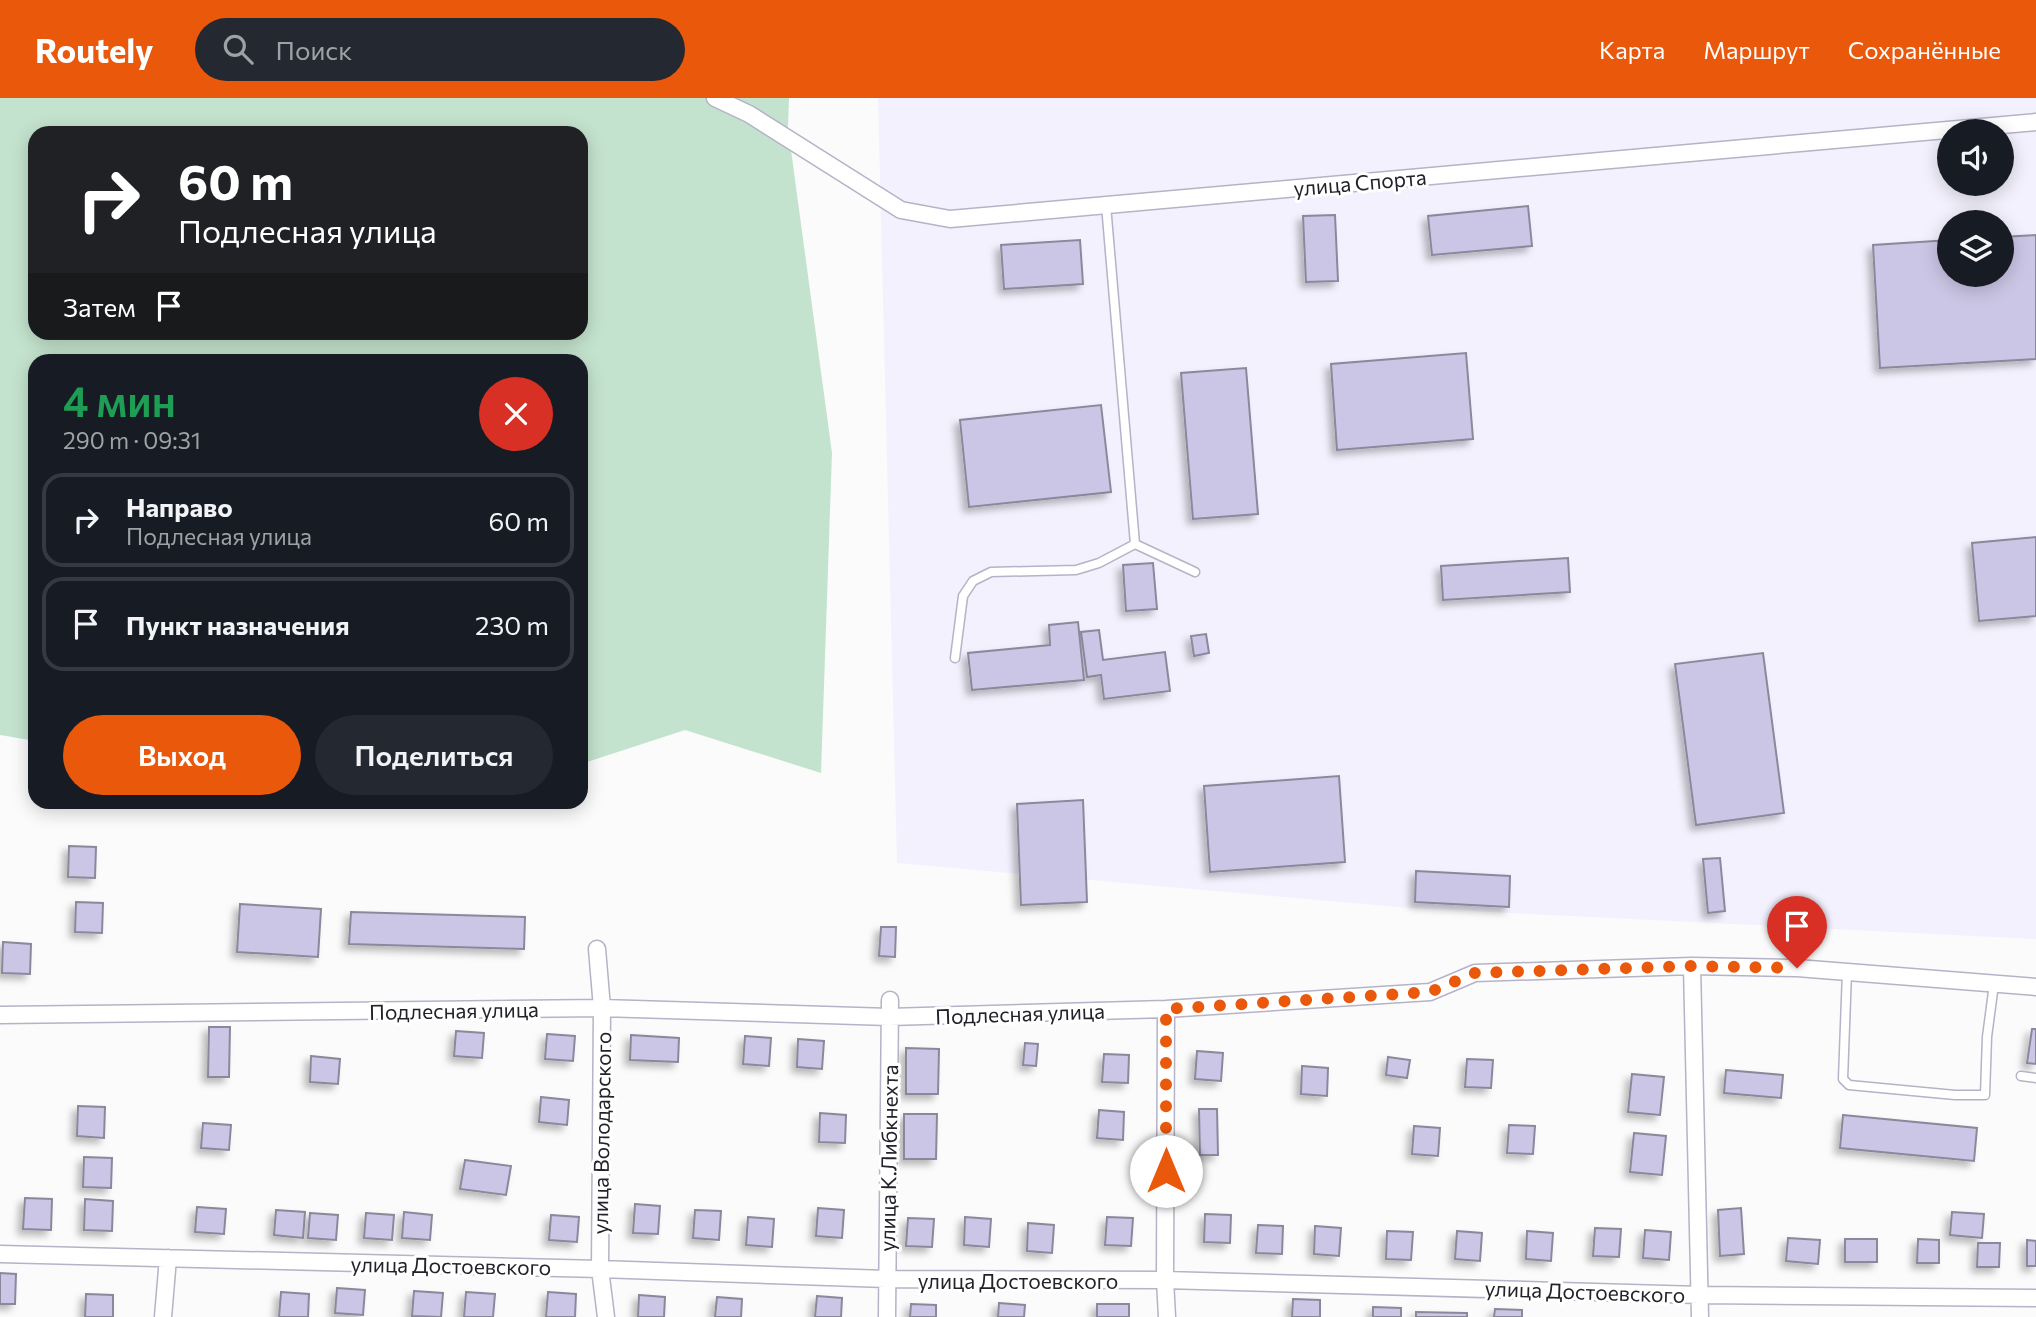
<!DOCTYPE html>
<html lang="ru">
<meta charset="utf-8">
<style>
:root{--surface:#171b24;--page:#242831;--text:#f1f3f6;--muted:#9ea1a6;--line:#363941;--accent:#ea580c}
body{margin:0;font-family:Commissioner,sans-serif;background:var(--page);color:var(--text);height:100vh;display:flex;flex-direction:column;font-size:26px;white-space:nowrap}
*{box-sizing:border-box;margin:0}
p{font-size:23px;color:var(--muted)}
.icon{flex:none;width:38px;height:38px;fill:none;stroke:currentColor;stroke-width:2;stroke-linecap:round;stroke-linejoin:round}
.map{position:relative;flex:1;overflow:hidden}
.drawer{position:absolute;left:28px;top:256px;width:560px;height:455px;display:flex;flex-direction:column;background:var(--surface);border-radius:21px;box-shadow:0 4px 18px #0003}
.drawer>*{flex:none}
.banner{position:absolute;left:28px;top:28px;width:560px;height:214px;border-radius:21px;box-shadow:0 4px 18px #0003;background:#202124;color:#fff;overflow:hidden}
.fabs{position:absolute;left:1937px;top:21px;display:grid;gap:14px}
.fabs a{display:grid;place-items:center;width:77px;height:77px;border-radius:50%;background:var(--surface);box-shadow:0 4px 18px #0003;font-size:35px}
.pin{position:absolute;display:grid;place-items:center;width:60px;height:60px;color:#fff;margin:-72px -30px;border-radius:50% 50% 50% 0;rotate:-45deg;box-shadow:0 0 7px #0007}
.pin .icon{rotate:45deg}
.me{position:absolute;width:77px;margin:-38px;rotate:0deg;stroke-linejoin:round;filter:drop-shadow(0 0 5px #0008)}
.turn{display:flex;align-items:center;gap:24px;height:147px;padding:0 35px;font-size:32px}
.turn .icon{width:91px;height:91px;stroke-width:2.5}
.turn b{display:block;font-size:49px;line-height:60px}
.then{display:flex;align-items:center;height:66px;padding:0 35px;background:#0003;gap:14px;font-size:26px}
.round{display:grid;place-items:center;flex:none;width:74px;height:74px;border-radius:37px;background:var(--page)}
.headline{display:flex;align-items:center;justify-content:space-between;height:119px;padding:0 35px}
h1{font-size:42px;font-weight:600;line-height:52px;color:#1e9e55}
.button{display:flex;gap:14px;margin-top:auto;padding:14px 35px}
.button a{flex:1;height:80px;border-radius:42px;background:var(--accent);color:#fff;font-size:28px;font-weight:600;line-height:80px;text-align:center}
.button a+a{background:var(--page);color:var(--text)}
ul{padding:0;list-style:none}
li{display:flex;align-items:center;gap:21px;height:94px;margin:0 14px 10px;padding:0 21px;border:4px solid var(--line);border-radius:21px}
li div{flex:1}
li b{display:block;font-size:26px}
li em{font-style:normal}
header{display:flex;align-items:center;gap:42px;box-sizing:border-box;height:98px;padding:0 35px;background:var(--accent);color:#fff}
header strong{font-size:33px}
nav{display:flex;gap:38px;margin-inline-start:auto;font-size:24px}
.search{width:490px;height:63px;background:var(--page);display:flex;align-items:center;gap:18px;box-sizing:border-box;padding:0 24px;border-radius:38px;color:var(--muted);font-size:26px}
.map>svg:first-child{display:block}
.built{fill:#f3f1fd;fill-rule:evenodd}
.green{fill:#c4e3ce;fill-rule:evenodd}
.building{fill:#ccc6e6;stroke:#8c889c;stroke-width:2;filter:url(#shadow)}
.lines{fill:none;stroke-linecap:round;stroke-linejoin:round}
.service-casing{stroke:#b6b2c7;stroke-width:11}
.minor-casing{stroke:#b6b2c7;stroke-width:19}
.service{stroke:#fff;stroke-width:8}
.minor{stroke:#fff;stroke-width:16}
.route{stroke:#ea580c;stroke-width:12;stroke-dasharray:0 21.6}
.labels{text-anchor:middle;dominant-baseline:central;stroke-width:6;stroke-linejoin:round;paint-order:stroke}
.street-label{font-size:21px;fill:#232129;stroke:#fff}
</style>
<header>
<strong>Routely</strong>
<div class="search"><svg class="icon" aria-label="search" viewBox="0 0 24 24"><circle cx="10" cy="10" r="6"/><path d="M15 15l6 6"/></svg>Поиск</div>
<nav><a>Карта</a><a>Маршрут</a><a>Сохранённые</a></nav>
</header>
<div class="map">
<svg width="2036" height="1219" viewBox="0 0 2036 1219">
<defs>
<filter id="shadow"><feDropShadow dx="-5" dy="5" stdDeviation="3.5" flood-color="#0004"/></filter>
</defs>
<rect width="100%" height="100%" fill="#fbfbfb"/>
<path class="built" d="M878,0h1158v841l-627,-31 -512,-45zM1950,33h52v53h-52zM1950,124h52v53h-52z"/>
<path class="green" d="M0,0h789l-1,30 44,325 -11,320 -136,-43 -104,34v-404h-546v381l-35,-6zM35,35h546v199h-546z"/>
<path class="building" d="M1528,108l4,40 -100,9 -4,-39z
M1335,117l3,66 -32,1 -3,-66z
M2036,137v124l-156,9 -7,-123 77,-5v35h52v-38z
M1080,142l3,44 -79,5 -3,-44z
M1466,255l7,86 -136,11 -6,-86z
M1246,270l12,146 -65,5 -12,-146z
M1101,307l10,87 -142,15 -9,-87z
M2036,439v79l-57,5 -7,-78z
M1568,460l2,34 -127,8 -2,-34z
M1153,465l4,46 -31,2 -3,-46z
M1078,524l6,58 -112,10 -4,-37 82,-8 -1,-20z
M1099,532l4,30 62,-8 5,39 -66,8 -3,-24 -14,2 -6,-45z
M1206,536l3,19 -15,3 -3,-20z
M1763,555l21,160 -88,12 -21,-161z
M1339,678l6,86 -135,10 -6,-86z
M1083,702l4,102 -66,3 -4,-101z
M69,748l27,1 -1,31 -27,-1z
M1720,760l5,53 -17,2 -5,-54z
M1416,773l94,5 -1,31 -94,-5z
M76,804l27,1 -1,30 -27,-1z
M240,806l81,5 -3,48 -81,-5z
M351,814l174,5 -1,32 -175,-5z
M881,829h15l-1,30 -16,-1z
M3,844l28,2 -1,30 -28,-1z
M209,929h21l-1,50h-21z
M2032,931h4v35l-9,-1z
M456,933l28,2 -2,25 -28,-2z
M547,936l28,2 -2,25 -28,-2z
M631,937l48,3 -1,24 -48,-2z
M745,938l26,2 -2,28 -26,-2z
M798,941l26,2 -2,28 -25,-2z
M1025,945l13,1 -2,22 -13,-1z
M906,950l33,1 -1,45h-32z
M1197,953l26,2 -2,28 -26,-2z
M1104,956l25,1 -1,28 -26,-1z
M311,958l29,3 -2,25 -28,-2z
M1388,959l22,3 -3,18 -21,-3z
M1467,961l26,1 -2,28 -26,-1z
M1302,968l26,2 -1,28 -26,-2z
M1726,972l57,5 -2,23 -57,-5z
M1632,976l32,3 -4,38 -32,-3z
M541,999l28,3 -2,25 -28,-3z
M78,1008l27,1 -1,31 -27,-2z
M1199,1011h18l1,46h-18z
M1099,1012l25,2 -1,28 -26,-2z
M820,1015l26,2 -1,28 -26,-1z
M904,1016h33l-1,45h-32z
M1843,1017l134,13 -3,33 -134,-13z
M203,1025l28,2 -2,25 -28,-2z
M1509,1027l26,1 -2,28 -26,-1z
M1414,1028l26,2 -2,28 -26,-2z
M1634,1035l32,3 -4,39 -32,-3z
M84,1059l28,1 -1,30 -28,-1z
M465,1062l46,6 -5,29 -46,-6z
M25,1100l27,1 -1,31 -28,-1z
M85,1101l28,2 -1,30 -28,-1z
M635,1106l25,2 -2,28 -25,-1z
M197,1109l29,2 -2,25 -29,-2z
M818,1110l26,2 -2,28 -26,-2z
M1741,1110l3,46 -24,2 -2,-46z
M276,1112l29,2 -2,26 -29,-3z
M695,1112l26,1 -2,29 -26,-2z
M404,1114l28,3 -2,25 -28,-2z
M1952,1114l32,2 -2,24 -32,-3z
M310,1115l28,2 -2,25 -28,-2z
M366,1115l28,2 -2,25 -28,-2z
M1205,1116l26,1 -1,28 -26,-1z
M551,1117l28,2 -2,25 -28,-2z
M748,1119l26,2 -2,28 -26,-2z
M965,1119l26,2 -2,28 -25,-2z
M1107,1119l26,1 -2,28 -26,-1z
M908,1120l26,1 -2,28 -26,-1z
M1028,1125l26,2 -2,28 -25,-2z
M1258,1127l25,1 -1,28 -26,-1z
M1315,1128l26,2 -2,28 -25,-2z
M1595,1130l26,1 -2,28 -26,-1z
M1645,1132l26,2 -2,28 -26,-2z
M1387,1133l26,1 -2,28 -25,-1z
M1457,1133l25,2 -2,28 -25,-2z
M1527,1133l26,2 -2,28 -25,-2z
M1788,1140l32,2 -2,24 -32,-3z
M1845,1141h32v23h-32z
M1918,1141l21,1v23h-22z
M2027,1142l9,1v25h-9z
M1978,1145h22l-1,24h-22z
M0,1175l16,1 -1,30h-15z
M337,1190l28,2 -2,25 -28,-2z
M414,1193l29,2 -2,24 -29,-1z
M281,1194l28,2 -1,23h-29z
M466,1194l29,2 -2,23h-29z
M548,1194l28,2 -1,23h-29z
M86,1196l27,1v22h-28z
M639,1197l26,2 -1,20h-26z
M817,1198l25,2 -1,19h-26z
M717,1199l25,2 -1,18h-26z
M1293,1201l27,1v17h-28z
M999,1205l26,2 -1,12h-26z
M911,1206l25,1v12h-26z
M1097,1206h32v13h-32z
M1373,1209l28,1v9h-28z
M1495,1211l27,1v7h-28z
M1416,1214l51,1v4h-51z"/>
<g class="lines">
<defs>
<path id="service" d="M1106,107l29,339
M955,560l8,-62 10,-15 18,-9 85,-2 23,-7 36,-19 60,28
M1847,874l-4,107 6,6 106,10h30l2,-58 7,-53
M2021,978l15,2"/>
<path id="minor" d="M715,0l34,16 152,96 49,9 1086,-97
M597,851l5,59 -2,261 6,48
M1692,868l8,351
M1166,911l-1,271 2,37
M0,917l602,-7 287,9 277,-8 264,-17 45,-19 217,-7 105,2 239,19
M0,1156l600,15 286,10 279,1 535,15 336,3
M163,1219l5,-59
M887,1219l3,-317"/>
</defs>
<use href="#service" class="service-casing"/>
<use href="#minor" class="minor-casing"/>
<use href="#service" class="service"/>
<use href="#minor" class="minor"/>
</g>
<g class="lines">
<path class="route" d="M1166,1073v-162l264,-17 45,-19 217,-7 105,2"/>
</g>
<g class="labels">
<g class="street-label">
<text transform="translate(1360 84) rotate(-5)">улица Спорта</text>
<text transform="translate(454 912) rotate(-1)">Подлесная улица</text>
<text transform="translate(1020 915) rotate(-2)">Подлесная улица</text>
<text transform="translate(601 1035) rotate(-89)">улица Володарского</text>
<text transform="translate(888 1060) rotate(-89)">улица К.Либкнехта</text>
<text transform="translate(451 1167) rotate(1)">улица Достоевского</text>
<text x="1018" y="1182">улица Достоевского</text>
<text transform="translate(1585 1193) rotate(2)">улица Достоевского</text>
</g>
</g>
</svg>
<div class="fabs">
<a><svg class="icon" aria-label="sound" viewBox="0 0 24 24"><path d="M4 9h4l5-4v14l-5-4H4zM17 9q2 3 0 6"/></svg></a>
<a><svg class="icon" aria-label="layers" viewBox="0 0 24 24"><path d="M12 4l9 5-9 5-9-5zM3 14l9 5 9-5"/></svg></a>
</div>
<div class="pin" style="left:1797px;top:870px;background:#d93025"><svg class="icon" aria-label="arrive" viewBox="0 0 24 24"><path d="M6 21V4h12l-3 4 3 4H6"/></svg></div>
<svg class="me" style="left:1166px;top:1073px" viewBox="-20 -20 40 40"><circle r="19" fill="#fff"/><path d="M0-13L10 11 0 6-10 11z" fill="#ea580c"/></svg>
<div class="banner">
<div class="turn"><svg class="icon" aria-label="right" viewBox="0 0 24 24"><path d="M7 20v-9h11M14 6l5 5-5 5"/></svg><div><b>60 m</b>Подлесная улица</div></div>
<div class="then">Затем<svg class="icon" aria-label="arrive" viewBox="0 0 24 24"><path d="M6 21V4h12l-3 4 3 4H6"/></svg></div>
</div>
<section class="drawer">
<div class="headline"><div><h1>4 мин</h1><p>290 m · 09:31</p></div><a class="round" style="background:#d93025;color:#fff"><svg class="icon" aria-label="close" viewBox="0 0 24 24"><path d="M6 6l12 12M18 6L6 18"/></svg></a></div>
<ul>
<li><svg class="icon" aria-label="right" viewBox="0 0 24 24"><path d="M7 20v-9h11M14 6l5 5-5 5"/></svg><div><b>Направо</b><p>Подлесная улица</p></div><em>60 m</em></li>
<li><svg class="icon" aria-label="arrive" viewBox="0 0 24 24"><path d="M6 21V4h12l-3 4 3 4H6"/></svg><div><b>Пункт назначения</b></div><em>230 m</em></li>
</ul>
<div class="button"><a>Выход</a><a>Поделиться</a></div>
</section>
</div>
